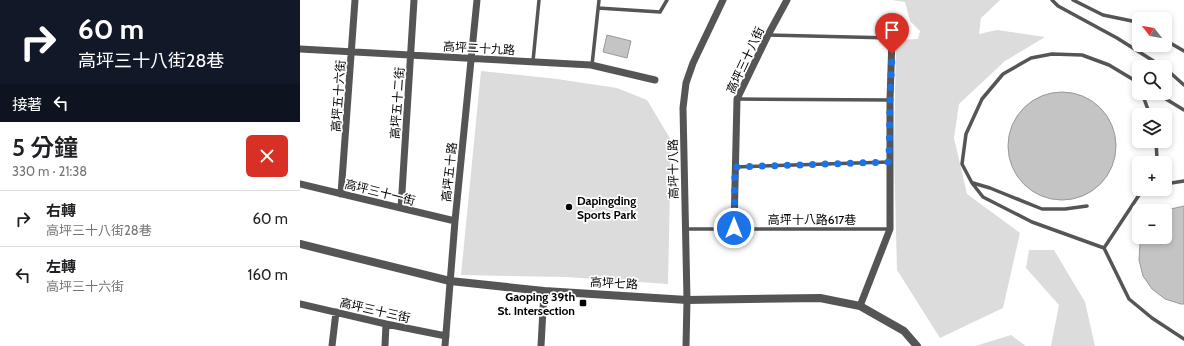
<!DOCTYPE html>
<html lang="zh-TW">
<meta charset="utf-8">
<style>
:root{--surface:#fff;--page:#f2f2f2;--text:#202124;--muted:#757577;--line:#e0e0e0}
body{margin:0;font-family:Cabin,"Noto Sans TC",sans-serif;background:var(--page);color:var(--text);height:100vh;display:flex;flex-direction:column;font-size:15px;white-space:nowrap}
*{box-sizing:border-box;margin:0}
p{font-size:13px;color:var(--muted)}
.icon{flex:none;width:22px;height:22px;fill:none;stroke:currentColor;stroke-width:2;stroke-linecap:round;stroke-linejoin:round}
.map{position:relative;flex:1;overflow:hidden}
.drawer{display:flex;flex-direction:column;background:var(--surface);width:300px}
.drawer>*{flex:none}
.banner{background:#111827;color:#fff;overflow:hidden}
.needle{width:26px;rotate:301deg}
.controls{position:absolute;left:832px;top:12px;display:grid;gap:8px}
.controls a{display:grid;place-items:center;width:40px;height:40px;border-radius:6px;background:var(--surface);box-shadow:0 2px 6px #0003;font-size:20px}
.pin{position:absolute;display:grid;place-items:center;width:34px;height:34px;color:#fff;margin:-41px -17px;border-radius:50% 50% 50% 0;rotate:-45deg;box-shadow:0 0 4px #0007}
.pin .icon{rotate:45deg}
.me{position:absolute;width:44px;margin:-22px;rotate:0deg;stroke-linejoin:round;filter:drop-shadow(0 0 3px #0008)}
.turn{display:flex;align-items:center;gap:14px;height:84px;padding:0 12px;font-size:18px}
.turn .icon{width:52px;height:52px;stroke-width:2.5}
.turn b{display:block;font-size:28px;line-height:34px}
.then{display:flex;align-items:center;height:38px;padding:0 12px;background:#0003;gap:8px;font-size:15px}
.round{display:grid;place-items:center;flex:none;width:42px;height:42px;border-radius:6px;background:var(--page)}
.headline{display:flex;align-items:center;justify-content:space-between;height:68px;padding:0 12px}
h1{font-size:24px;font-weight:600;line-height:30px}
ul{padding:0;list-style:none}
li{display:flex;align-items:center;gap:12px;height:56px;padding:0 12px;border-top:1px solid var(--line)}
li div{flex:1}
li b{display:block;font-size:15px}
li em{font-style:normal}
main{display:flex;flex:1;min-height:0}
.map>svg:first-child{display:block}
.green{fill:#dcdcdc}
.building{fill:#c4c4c4;stroke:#999}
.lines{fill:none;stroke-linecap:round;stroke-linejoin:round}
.service{stroke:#555;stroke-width:3.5}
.minor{stroke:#555;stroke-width:7}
.tertiary{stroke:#555;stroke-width:8}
.route{stroke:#1a73e8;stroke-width:7;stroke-dasharray:0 12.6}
.poi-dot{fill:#000;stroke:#fff;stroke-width:1.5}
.labels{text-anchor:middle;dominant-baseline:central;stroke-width:3.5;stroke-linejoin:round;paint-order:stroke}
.street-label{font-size:12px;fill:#000;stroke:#fff}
.poi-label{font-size:12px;font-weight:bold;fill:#000;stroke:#fff;text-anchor:start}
</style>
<main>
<section class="drawer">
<div class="banner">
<div class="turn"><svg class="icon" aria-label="right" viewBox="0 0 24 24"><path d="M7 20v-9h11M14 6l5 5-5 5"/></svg><div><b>60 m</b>高坪三十八街28巷</div></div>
<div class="then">接著<svg class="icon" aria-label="left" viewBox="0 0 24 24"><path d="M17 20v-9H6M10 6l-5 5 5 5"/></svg></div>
</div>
<div class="headline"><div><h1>5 分鐘</h1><p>330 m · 21:38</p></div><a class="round" style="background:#d93025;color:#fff"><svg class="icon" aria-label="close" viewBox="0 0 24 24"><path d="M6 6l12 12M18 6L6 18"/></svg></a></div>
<ul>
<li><svg class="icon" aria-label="right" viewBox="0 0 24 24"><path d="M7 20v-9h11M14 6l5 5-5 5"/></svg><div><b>右轉</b><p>高坪三十八街28巷</p></div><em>60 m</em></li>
<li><svg class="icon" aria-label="left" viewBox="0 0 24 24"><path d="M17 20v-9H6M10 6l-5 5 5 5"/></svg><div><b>左轉</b><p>高坪三十六街</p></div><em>160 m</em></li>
</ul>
</section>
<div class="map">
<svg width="884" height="346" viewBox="0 0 884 346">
<rect width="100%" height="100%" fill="#fff"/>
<path class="green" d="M592,0h108l-19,18 -2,16 18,-4 48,7 -40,24 -46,43 -5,34 13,56 53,39 -17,75 -63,30 -43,-68 -3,-116 2,-114 22,-1 2,-8 -10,-10 -5,-19z
M181,71l76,8 60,9 30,12 24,40 -3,144 -102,-7 -105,-2z
M729,250h25l31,52 10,44h-44l8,-41 -33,-37z
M711,335l15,11h-51z"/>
<path class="building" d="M307,35l24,6 -4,17 -24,-6z
M708 146a54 54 0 1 1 108 0a54 54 0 1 1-108 0Z
M884,206v98h-3l-16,-5 -13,-10 -9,-13 -4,-16 1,-16 3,-7h22v-25l6,-3z"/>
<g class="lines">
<path class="service" d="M752,0l6,6 59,32 46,29
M773,0l30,15 29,6 7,4
M298,8l62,4 7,-12
M468,35l124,3
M865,40l19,11
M233,61l6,-61
M292,65l7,-65
M865,68l19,17
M839,83l-30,-18 -27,-10 -30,-1 -21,4 -28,16 -21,25 -16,35 -4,30 10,19 11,14 49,25 72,26 39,-59
M844,93l-1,3 7,19
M856,93l28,17
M437,99l153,1
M855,163l2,-4 -1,-18
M435,167l154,-5
M673,183l17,5 52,21h23l22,-3
M865,184l19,-3
M386,229h204
M804,248l25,51 23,19 32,21"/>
<path class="minor" d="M0,49l291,16 64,15
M0,184l155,37
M41,194l14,-194
M101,208l13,-208
M434,228l3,-129 31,-64 19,-35
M0,304l86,20 60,12
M560,306l30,-77v-129l2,-62
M32,346l4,-34
M85,346l1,-22
M145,346l10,-125 22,-221
M241,346l3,-55
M386,346l1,-46 -4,-192 3,-25 7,-20 30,-63"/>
<path class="tertiary" d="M0,244l150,37 94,10 143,9 133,-2 40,8 44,25 13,15"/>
</g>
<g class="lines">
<path class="route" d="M434,228l1,-61 154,-5 1,-62 2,-46"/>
</g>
<g class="poi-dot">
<circle cx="269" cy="207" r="4"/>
<rect x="279" y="299" width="8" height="8" rx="2"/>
</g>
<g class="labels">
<g class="street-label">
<text transform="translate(179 48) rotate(3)">高坪二十九路</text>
<text transform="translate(445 60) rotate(-65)">高坪三十八街</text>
<text transform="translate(38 96) rotate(-86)">高坪五十六街</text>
<text transform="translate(97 103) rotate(-86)">高坪五十二街</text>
<text transform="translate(373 169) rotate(-91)">高坪十八路</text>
<text transform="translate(149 172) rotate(-84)">高坪五十路</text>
<text transform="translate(80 192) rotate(14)">高坪三十一街</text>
<text x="512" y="219">高坪十八路617巷</text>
<text transform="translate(314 283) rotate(3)">高坪七路</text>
<text transform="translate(75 310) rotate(13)">高坪三十三街</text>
</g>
<g class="poi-label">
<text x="277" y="200">Dapingding<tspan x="277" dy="14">Sports Park</tspan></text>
<text x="275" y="296" text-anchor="end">Gaoping 39th<tspan x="275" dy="14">St. Intersection</tspan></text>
</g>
</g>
</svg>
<div class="controls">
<a><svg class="needle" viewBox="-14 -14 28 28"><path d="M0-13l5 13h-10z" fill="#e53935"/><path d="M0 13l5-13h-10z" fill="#757577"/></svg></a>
<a><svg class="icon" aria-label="search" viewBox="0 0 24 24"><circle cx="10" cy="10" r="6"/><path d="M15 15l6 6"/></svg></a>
<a><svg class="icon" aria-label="layers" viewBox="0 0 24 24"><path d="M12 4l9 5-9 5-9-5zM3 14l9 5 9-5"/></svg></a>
<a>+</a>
<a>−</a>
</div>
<div class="pin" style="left:592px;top:54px;background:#d93025"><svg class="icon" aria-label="arrive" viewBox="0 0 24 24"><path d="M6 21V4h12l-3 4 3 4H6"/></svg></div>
<svg class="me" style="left:434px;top:228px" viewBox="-20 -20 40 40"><circle r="17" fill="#1a73e8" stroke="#fff" stroke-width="3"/><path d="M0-11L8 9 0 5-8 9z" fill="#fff"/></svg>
</div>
</main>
